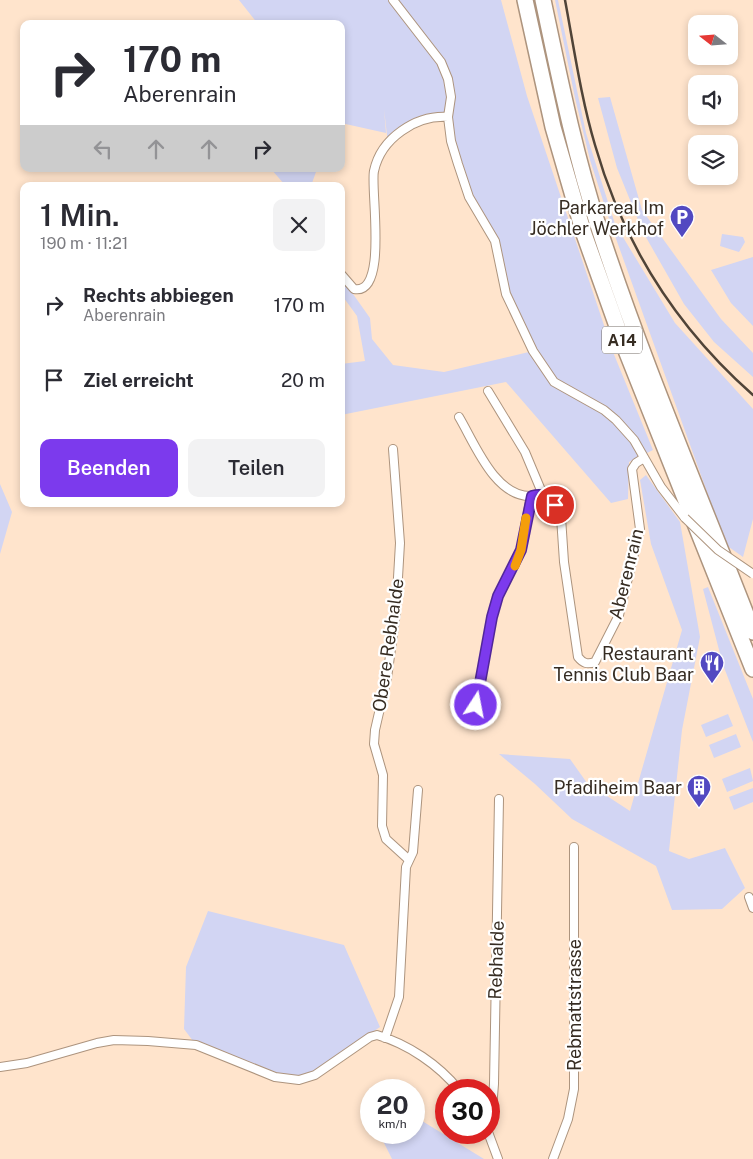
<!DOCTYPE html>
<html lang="de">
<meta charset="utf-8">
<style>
:root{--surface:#fff;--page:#f2f2f3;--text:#2b2b33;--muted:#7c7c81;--accent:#7c3aed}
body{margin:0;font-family:"Public Sans",sans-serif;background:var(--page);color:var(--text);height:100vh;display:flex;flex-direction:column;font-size:19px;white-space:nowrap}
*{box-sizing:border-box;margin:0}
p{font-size:16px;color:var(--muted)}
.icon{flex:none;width:28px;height:28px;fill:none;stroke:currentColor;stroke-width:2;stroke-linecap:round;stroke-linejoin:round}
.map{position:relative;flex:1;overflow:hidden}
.side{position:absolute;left:20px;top:182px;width:325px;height:325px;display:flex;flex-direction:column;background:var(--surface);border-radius:10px;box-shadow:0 2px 8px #0003}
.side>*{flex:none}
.guide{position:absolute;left:20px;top:20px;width:325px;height:152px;border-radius:10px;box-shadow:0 2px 8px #0003;background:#fff;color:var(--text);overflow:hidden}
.needle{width:32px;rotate:287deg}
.buttons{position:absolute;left:688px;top:15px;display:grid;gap:10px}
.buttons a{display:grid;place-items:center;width:50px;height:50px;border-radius:10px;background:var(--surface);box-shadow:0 2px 8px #0003;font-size:25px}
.speed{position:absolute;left:360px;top:1079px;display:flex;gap:10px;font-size:25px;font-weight:700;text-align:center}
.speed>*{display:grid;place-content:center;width:65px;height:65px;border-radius:50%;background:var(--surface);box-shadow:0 2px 8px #0003;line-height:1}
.speed small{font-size:12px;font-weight:400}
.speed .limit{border:8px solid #d22;background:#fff;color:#111}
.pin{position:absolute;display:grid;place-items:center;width:42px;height:42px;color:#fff;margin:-21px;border:2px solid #fff;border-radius:50%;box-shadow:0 1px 5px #0007}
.me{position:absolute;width:55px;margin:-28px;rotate:11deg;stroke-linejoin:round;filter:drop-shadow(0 0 4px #0008)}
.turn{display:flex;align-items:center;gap:18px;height:105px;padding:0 20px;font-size:22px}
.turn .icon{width:65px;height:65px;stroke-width:2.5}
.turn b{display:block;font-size:35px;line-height:42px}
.lanes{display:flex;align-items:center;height:48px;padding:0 20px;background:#0003;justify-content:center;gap:25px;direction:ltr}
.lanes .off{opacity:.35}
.round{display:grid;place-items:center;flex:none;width:52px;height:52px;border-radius:10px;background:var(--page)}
.head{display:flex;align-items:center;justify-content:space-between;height:85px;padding:0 20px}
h1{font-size:30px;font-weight:600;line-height:38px}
.action{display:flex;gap:10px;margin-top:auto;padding:10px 20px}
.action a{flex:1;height:58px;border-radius:10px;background:var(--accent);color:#fff;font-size:20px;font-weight:600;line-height:58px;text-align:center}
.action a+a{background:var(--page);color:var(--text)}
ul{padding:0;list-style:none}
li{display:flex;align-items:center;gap:15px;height:75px;padding:0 20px}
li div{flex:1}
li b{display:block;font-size:19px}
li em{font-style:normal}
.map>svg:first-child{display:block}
.green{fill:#d2d5f3}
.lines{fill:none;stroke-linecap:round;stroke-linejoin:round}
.street-casing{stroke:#ad947e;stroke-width:10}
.highway-casing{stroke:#ad947e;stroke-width:18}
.street{stroke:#fff;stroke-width:8}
.highway{stroke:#fff;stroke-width:15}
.rail{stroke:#504438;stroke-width:2.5}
.street-bridge-casing{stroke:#ad947e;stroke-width:10;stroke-linecap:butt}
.street-bridge{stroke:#fff;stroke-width:8}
.route-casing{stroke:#51269a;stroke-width:12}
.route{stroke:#7c3aed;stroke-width:9}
.slow{stroke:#f59e0b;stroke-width:9}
.labels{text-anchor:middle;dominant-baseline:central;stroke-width:4.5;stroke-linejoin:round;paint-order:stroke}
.shield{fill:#fff;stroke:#726b64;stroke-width:1}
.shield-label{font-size:16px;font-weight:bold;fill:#362c22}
.poi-label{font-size:18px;fill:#362c22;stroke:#fff;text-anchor:end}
.street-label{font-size:18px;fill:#362c22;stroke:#fff}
</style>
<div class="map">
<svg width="753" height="1159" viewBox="0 0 753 1159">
<rect width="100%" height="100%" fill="#ffe4cc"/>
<path class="green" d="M239,0h262l26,96 86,256 40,98 -24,12 -1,37 -17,4 -105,-121 -165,33v-51l24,-3 -8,-45 -16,-22v-17l29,41 2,21 21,26 51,7 89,-21 -20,-41 -18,-69 -26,-44 -21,-80 -26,3 -34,24 -4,-35 2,24 -45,-10v-99h-83z
M555,0h3l28,133 29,91 60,99 78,86v110l-10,38 -17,-12 -116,-323 -20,-62 -15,-62z
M610,97l32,113 79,109 32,34v24l-39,-35 -30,-38 -41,-72 -26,-64 -19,-70z
M271,169h46l-6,17 -26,-1z
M722,234l21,3 2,5 -6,10 -19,-6z
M753,257v69l-22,-23 -20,-33z
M646,475l34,47 20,115 -18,93 -13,121 20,8 36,-11 20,40 -23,21 -50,1 -16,-44 -84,-47 -37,-35 -36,-30 71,5 17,24 43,28 52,-181 -31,-86 -11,-64z
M0,484l12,28 -12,42z
M708,587l45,112v43l-30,-77 -20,-76z
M728,714l5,12 -27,11 -5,-12z
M736,734l5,13 -27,11 -5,-13z
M750,768l3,13 -26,11 -5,-13z
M753,788v14l-19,8 -5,-13z
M208,911l136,34 36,82 -81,55 -103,-37 -12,-16 2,-62z
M414,1116l70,43h-92l-13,-26 35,-1z"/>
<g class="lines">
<defs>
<path id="street" d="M393,0l48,62 7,17 3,18 -3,20 3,24 7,23 11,33 26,44 11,53 27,57 21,31 50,28 12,10 18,20 27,47 24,31
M341,274l13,15c35,7 16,-101 20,-118 7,-33 42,-56 74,-54
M488,391l37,61 18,43
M459,417c16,27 36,80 72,79
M393,449l7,94 -4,69 -9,66 -12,52 -1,14 9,31 -1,51 4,13 22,20
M476,705l16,-88 6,-21 23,-46 10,-54 9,-2 7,2 14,21 3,45 14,95c5,6 9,8 17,5l24,-47 21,-86 -8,-60 4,-6 8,-5
M749,897l4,11
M385,1038l14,-41 7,-130 7,-15 5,-62
M0,1067l27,-4 70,-20 17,-3 34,1 48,4 79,32 24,3 16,-5 55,-38 7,-2c31,9 62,30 82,55
M489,1121l3,-12 2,-25 5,-285
M488,1132l10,27
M553,1159l15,-40 6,-30v-242"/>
<path id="highway" d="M525,0l28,127 31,107 39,109 130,326
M543,0c16,75 31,151 55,225 44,136 103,273 155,407"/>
</defs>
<use href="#street" class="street-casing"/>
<use href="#highway" class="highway-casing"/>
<use href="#street" class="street"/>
<use href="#highway" class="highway"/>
<path class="rail" d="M565,0c9,48 16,98 30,145 28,98 82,183 158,250"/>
<defs>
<path id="street-bridge" d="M685,518l33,32 35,24"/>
</defs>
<use href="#street-bridge" class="street-bridge-casing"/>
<use href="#street-bridge" class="street-bridge"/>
</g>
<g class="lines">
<defs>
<path id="route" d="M476,705l16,-88 6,-21 23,-46 11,-54c11,-3 15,0 23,9"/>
</defs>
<use href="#route" class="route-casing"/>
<use href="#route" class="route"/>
<path class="slow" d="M515,566l6,-16 5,-32"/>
</g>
<defs>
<symbol id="parking-pin" viewBox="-11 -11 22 30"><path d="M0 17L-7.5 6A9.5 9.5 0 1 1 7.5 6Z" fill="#5249c1" stroke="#fff"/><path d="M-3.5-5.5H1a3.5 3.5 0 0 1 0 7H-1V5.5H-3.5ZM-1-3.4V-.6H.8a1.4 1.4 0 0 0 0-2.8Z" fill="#fff"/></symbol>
<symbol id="restaurant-pin" viewBox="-11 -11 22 30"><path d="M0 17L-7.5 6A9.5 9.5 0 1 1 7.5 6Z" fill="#5249c1" stroke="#fff"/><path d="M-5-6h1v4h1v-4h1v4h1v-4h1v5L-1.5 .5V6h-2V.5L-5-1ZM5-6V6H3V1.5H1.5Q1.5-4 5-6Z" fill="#fff"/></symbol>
<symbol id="building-pin" viewBox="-11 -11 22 30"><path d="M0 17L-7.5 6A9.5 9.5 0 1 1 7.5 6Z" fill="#5249c1" stroke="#fff"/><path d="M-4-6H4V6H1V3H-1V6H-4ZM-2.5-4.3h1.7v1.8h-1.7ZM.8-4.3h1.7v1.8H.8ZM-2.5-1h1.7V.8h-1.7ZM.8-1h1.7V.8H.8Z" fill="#fff"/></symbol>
</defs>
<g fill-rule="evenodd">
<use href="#parking-pin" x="668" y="203" width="28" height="38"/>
<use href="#restaurant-pin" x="698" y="649" width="28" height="38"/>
<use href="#building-pin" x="685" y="773" width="28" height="38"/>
</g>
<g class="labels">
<rect class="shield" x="602" y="326.5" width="40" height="27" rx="4"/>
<g class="shield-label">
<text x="622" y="340">A14</text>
</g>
<g class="poi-label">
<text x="664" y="207">Parkareal Im<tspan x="664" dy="21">Jöchler Werkhof</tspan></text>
<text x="694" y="653">Restaurant<tspan x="694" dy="21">Tennis Club Baar</tspan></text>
<text x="682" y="787">Pfadiheim Baar</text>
</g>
<g class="street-label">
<text transform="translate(626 574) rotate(-76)">Aberenrain</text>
<text transform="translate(388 645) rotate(-82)">Obere Rebhalde</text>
<text transform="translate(496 960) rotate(-88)">Rebhalde</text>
<text transform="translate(574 1005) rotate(-90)">Rebmattstrasse</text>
</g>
</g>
</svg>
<div class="buttons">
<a><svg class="needle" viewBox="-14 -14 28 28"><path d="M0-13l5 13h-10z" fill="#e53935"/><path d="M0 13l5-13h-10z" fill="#7c7c81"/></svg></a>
<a><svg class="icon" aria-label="sound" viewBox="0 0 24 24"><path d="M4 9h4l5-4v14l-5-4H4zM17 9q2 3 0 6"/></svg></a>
<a><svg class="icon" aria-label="layers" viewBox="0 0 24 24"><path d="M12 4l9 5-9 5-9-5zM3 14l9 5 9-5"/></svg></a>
</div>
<div class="speed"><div>20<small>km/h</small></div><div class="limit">30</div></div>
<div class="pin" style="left:555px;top:505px;background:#d93025"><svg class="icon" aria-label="arrive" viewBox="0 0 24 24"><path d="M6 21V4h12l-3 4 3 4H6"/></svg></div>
<svg class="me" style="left:476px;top:705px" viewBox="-20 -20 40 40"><circle r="17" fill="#7c3aed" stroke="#fff" stroke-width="3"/><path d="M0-11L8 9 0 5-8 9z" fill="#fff"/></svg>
<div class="guide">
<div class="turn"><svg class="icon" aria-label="right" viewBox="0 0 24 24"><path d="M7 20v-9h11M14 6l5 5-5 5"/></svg><div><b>170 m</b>Aberenrain</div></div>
<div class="lanes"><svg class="icon off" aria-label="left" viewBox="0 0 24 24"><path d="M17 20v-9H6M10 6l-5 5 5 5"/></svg><svg class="icon off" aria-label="ahead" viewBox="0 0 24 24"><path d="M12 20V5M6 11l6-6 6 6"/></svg><svg class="icon off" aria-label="ahead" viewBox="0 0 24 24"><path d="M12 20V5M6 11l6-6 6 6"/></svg><svg class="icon" aria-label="right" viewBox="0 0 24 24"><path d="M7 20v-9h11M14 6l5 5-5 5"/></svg></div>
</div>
<section class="side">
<div class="head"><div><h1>1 Min.</h1><p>190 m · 11:21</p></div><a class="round"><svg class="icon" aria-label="close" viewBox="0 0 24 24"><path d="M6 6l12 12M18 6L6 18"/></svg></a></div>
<ul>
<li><svg class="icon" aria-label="right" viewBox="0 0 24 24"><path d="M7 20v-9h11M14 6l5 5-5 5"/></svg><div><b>Rechts abbiegen</b><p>Aberenrain</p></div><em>170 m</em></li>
<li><svg class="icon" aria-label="arrive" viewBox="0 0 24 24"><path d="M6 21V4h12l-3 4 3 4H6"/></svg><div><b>Ziel erreicht</b></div><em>20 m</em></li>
</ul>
<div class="action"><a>Beenden</a><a>Teilen</a></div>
</section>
</div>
